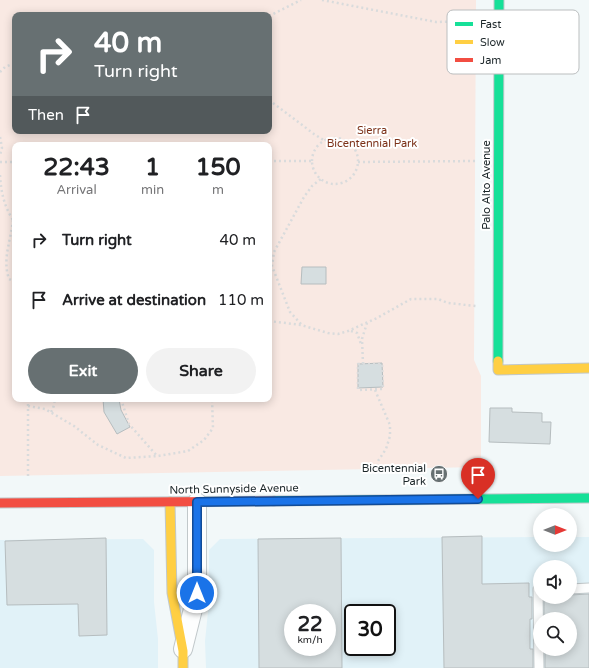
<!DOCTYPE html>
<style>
:root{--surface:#fff;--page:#f2f2f2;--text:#202124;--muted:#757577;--accent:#677072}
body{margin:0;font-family:"Varela Round",sans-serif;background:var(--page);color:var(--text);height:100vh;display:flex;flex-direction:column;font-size:15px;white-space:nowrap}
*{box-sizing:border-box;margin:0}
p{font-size:13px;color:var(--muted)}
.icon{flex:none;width:22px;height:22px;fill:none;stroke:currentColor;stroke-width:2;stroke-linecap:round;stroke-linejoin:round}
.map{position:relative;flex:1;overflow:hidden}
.details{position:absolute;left:12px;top:142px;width:260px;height:260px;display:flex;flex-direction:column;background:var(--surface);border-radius:8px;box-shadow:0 2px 10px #0003}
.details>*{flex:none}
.hud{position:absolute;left:12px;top:12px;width:260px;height:122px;border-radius:8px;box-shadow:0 2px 10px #0003;background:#677072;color:#fff;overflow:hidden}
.needle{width:26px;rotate:90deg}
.controls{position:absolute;left:533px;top:508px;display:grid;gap:8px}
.controls a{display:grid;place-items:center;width:44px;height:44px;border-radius:50%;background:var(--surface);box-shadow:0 2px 10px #0003;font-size:20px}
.speed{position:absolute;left:284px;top:604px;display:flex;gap:8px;font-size:20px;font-weight:700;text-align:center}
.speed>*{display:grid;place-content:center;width:52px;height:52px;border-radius:50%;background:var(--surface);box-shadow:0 2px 10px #0003;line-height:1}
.speed small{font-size:10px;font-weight:400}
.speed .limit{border:2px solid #111;border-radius:6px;background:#fff;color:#111}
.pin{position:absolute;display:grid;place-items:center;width:34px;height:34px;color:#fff;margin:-41px -17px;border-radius:50% 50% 50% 0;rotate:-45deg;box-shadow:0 0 4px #0007}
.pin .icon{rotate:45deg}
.me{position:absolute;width:44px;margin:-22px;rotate:0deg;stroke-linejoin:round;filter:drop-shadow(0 0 3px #0008)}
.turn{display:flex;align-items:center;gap:14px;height:84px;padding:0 16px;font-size:18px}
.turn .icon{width:52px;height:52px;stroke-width:2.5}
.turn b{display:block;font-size:28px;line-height:34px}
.then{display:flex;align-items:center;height:38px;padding:0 16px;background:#0003;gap:8px;font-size:15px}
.eta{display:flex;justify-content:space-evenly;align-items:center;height:68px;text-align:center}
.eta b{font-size:24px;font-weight:700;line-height:28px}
.action{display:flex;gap:8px;margin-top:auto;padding:8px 16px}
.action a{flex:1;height:46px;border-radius:24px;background:var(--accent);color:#fff;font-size:16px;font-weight:700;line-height:46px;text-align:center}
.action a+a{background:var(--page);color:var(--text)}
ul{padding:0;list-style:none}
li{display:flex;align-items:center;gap:12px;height:60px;padding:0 16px}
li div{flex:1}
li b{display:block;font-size:15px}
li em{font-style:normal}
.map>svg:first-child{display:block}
.built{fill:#e1f2f8;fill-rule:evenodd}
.green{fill:#f9e9e3;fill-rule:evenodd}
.building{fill:#d6dee0;stroke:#b6bdbf;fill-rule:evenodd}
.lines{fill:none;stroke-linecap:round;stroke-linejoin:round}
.lane-casing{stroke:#c1c8ca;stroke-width:11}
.street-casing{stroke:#c1c8ca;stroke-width:20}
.fast-casing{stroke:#c1c8ca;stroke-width:11}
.slow-casing{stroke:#c1c8ca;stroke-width:11}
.jam-casing{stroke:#c1c8ca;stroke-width:11}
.path{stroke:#d9dbdc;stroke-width:2.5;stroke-dasharray:2 3;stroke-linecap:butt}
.lane{stroke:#fdfefe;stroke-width:9}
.street{stroke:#fdfefe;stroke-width:18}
.fast{stroke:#16e098;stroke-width:9}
.slow{stroke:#ffcf43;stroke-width:9}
.jam{stroke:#f24e42;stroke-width:9}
.route-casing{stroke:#114b97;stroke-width:10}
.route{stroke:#1a73e8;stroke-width:7}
.labels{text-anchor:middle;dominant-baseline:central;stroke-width:4;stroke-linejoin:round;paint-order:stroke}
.park-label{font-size:11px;fill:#7c3118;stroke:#fff}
.street-label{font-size:11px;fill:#1c2629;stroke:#fff}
.poi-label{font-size:11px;fill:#1c2629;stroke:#fff;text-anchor:end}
.key{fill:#fff;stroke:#bbbebf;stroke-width:1}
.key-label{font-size:11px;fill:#1c2629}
</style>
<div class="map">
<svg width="589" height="668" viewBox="0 0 589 668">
<rect width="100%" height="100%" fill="#f2f8f9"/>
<path class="built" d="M540,537v8h30v-8h19v131h-383l-1,-27 4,-39v-52l11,-11zM540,567h30v30h-30zM293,613h34v34h-34zM353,613h34v34h-34zM540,619h30v30h-30z
M143,539l11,11v52l4,37v29h-158v-128z"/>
<path class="green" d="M0,0h476l-2,360 7,16v91l-481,9zM15,15h254v116h-254zM15,145h254v254h-254z"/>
<path class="building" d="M302,267h24v17h-25z
M382,363l1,24 -25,1v-24z
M103,399h16l2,11 9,17 -13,7 -13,-22z
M490,408h22v4l30,1v9h9l-1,22 -61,-2z
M482,536v48l47,-1v14h3v22h-2v30h3v19h-89l-2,-131z
M106,538l1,97 -28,1 -1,-32 -71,1 -2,-64z
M341,538l1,130h-83l-1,-129zM293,613h34v34h-34z
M589,594v74h-44v-19h25v-30h-26v-22h26v-2z"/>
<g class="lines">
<defs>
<path id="lane" d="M570,589l19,-1
M539,668l-1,-79h2"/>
<path id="street" d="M183,649l14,-56v-91"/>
<path id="fast" d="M498,361l1,-361
M274,501l315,-3"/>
<path id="slow" d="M498,361v9l91,-2
M170,502l2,91 11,58v17"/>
<path id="jam" d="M0,503l274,-2"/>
</defs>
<use href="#lane" class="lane-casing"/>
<use href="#street" class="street-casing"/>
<use href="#fast" class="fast-casing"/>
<use href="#slow" class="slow-casing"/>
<use href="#jam" class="jam-casing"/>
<path class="path" d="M322,0l114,22 42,-1
M269,16l32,-16
M0,72l5,-5 10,-4
M269,100l45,34 11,7
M0,137l2,11 -2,7
M312 161a23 23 0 1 1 46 0a23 23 0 1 1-46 0Z
M269,161h43
M0,162h15
M358,162l119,-1
M0,175c1,17 4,31 13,45l2,1
M13,220c-2,20 -11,39 -4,59l6,3
M269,321l32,4 27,8 10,1 10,-3 29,-13 34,-19h27l10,4 28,3
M301,324l-11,-12 -18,-46 2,-14 30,-55 8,-11 9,-7
M351,331l6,2 4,11
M358,364h24l1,25 -25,1z
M363,364l-1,-25 5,-16
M375,390l15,35v11l-4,13 -8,12 -2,12
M28,399v77
M121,399l8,25 28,32
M28,406l17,3 29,17 24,19 28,13 32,-2 30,-5 16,-11 9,-12 -1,-29
M51,412l2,-3 2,-10"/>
<use href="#lane" class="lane"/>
<use href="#street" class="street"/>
<use href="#fast" class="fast"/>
<use href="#slow" class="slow"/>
<use href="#jam" class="jam"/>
</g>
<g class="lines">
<defs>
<path id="route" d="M197,593v-91l281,-3"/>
</defs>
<use href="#route" class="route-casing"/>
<use href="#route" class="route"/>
</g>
<defs>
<symbol id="bus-disc" viewBox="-11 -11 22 22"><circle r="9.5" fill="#677072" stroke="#fff"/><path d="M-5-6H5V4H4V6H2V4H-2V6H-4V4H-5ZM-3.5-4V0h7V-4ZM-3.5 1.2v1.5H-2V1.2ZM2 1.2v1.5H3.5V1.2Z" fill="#fff"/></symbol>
</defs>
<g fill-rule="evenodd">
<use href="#bus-disc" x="429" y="464" width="20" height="20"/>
</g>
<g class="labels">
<g class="park-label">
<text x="372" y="130">Sierra<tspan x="372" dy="13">Bicentennial Park</tspan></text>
</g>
<g class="street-label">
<text transform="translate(486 185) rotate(-90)">Palo Alto Avenue</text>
<text transform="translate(234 489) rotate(-1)">North Sunnyside Avenue</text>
</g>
<g class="poi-label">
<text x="426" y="468">Bicentennial<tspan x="426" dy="13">Park</tspan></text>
</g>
</g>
<rect x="447" y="10" width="132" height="64" rx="6" class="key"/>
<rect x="455" y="22" width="18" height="4" fill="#16e098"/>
<rect x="455" y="40" width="18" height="4" fill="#ffcf43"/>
<rect x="455" y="58" width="18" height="4" fill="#f24e42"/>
<g class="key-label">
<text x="480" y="28">Fast</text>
<text x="480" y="46">Slow</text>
<text x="480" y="64">Jam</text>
</g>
</svg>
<div class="controls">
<a><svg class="needle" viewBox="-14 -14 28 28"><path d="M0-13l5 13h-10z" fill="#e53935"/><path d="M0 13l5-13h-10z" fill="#757577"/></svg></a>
<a><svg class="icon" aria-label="sound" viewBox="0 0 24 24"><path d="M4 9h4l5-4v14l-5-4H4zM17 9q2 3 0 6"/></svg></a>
<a><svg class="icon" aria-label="search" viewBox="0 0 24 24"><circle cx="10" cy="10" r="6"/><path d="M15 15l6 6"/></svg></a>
</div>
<div class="speed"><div>22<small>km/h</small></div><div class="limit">30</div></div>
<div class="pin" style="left:478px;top:499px;background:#d93025"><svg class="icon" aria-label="arrive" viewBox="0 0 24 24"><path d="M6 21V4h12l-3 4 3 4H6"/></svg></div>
<svg class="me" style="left:197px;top:593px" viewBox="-20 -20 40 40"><circle r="17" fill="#1a73e8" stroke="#fff" stroke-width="3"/><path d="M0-11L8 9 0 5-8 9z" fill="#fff"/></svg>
<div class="hud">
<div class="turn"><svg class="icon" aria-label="right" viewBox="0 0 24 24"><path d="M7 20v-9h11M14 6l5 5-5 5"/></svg><div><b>40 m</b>Turn right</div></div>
<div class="then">Then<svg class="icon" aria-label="arrive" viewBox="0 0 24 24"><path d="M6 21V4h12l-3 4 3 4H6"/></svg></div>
</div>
<section class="details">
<div class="eta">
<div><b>22:43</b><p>Arrival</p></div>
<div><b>1</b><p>min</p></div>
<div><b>150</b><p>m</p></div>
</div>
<ul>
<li><svg class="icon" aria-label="right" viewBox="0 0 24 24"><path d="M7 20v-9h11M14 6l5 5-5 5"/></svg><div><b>Turn right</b></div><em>40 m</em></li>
<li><svg class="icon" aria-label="arrive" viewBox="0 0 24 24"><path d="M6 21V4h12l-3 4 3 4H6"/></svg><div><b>Arrive at destination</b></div><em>110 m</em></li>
</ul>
<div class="action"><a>Exit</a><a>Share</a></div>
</section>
</div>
